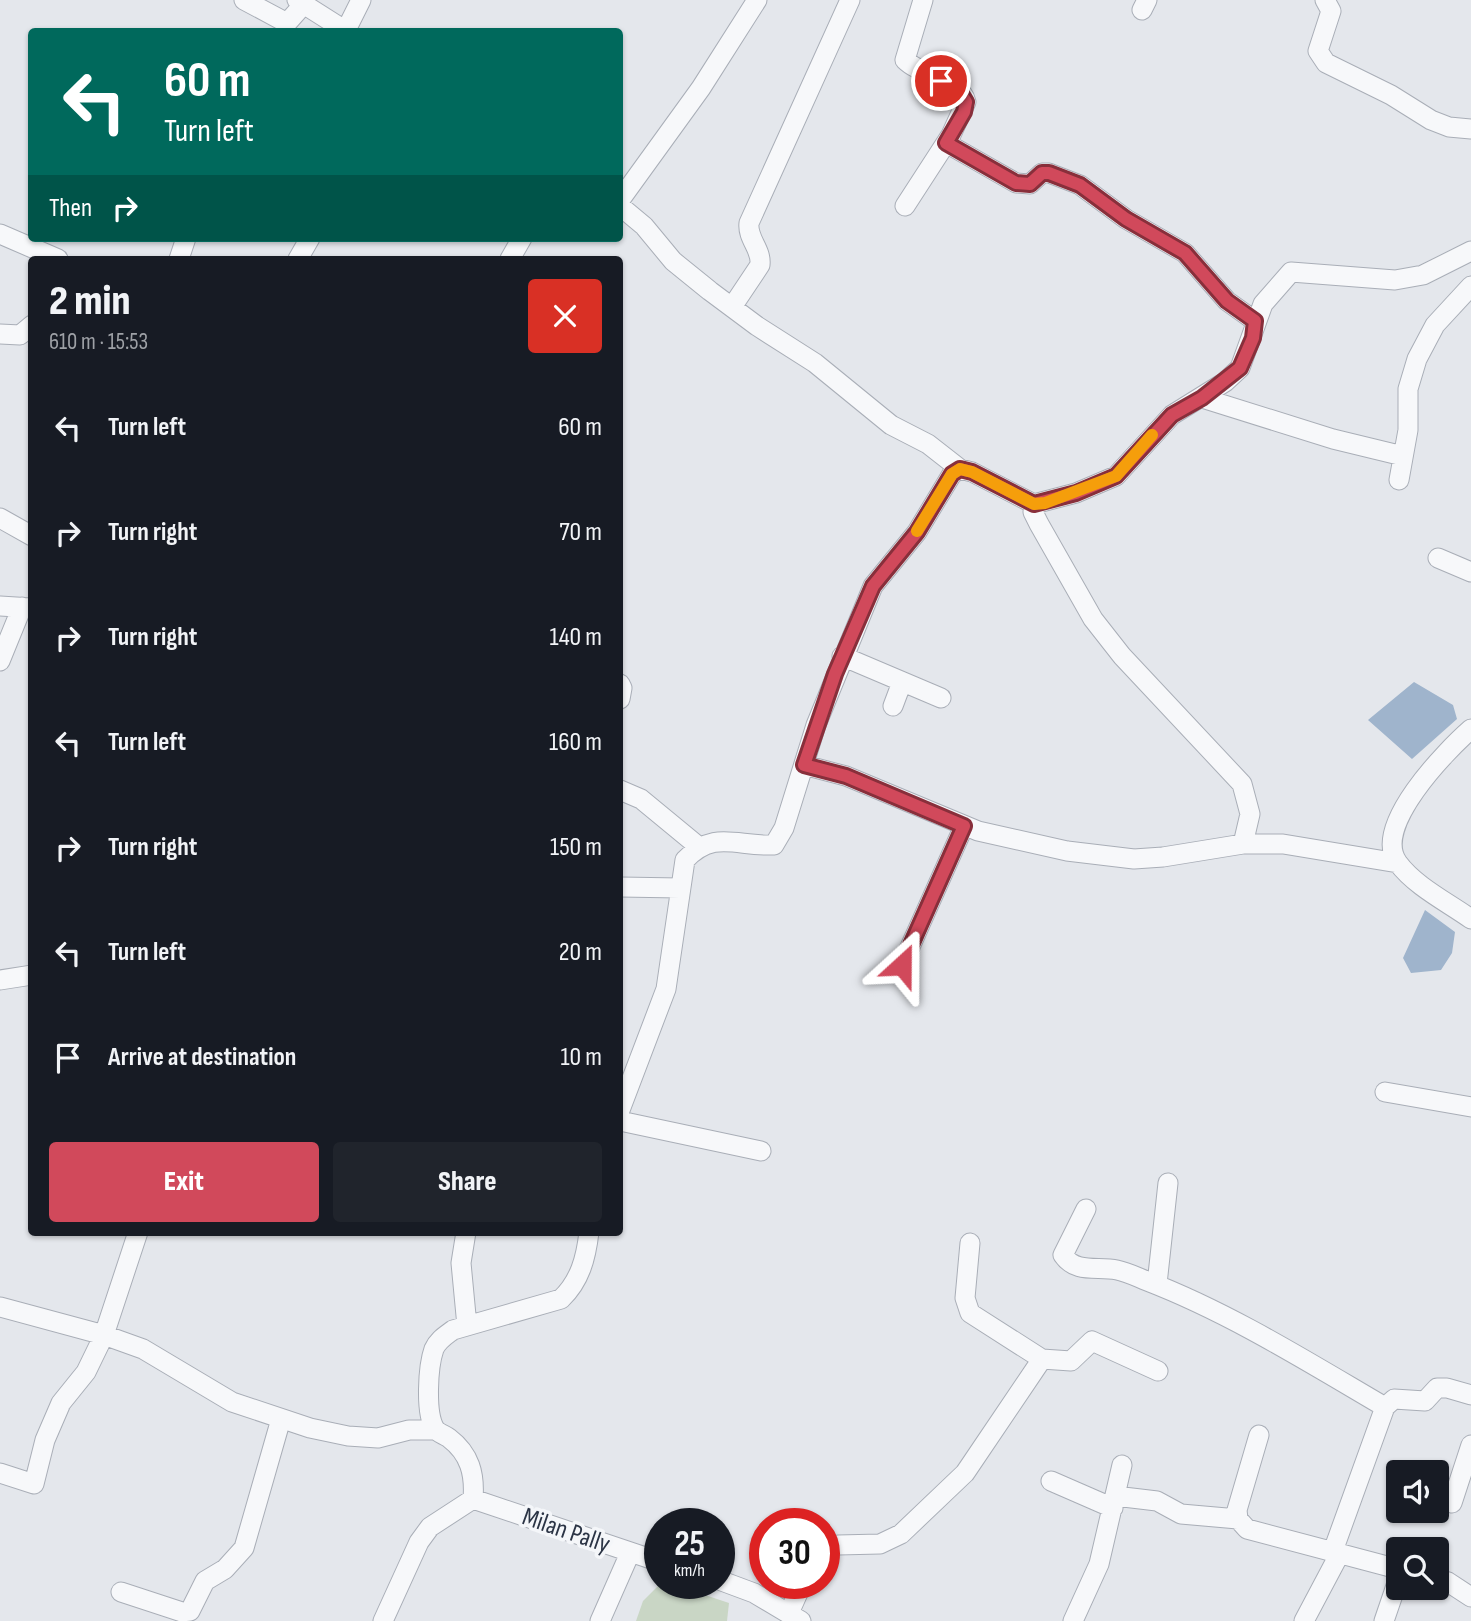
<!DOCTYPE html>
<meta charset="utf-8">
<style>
:root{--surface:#171b24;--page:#20242c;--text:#f1f3f6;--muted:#9ea1a6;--accent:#d1495b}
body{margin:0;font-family:"Sofia Sans Condensed",sans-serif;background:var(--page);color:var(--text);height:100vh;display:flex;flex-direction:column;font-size:26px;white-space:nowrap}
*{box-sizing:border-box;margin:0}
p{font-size:23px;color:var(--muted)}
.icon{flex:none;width:38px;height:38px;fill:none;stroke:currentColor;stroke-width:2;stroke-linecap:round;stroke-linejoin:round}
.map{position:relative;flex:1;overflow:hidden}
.drawer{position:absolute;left:28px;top:256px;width:595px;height:980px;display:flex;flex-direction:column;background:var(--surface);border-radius:7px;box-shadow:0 2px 5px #0004}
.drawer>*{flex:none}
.guide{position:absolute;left:28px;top:28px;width:595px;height:214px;border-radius:7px;box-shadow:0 2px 5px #0004;background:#00695c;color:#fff;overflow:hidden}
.fabs{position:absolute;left:1386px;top:1460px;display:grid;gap:14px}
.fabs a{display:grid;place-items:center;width:63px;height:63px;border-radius:7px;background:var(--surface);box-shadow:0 2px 5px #0004;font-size:35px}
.speed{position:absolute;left:644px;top:1508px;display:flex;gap:14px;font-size:35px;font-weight:700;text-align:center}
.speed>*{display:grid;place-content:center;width:91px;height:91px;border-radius:50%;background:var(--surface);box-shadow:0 2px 5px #0004;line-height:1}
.speed small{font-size:18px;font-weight:400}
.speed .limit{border:10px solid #d22;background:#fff;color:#111}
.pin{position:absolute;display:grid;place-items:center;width:60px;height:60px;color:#fff;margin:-30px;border:4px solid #fff;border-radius:50%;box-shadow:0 2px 7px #0007}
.me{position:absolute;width:77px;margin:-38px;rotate:24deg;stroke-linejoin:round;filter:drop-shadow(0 0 5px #0008)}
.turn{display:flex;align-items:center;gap:24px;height:147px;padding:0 21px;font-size:32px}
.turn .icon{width:91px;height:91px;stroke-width:2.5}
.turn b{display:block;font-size:49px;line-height:60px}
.then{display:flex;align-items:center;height:66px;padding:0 21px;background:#0003;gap:14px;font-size:26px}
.round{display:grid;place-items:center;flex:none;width:74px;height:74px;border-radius:7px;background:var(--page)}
.overview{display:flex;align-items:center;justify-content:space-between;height:119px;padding:0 21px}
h1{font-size:42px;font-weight:800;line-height:52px}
.action{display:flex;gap:14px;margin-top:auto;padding:14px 21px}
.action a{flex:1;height:80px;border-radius:7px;background:var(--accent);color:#fff;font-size:28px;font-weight:800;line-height:80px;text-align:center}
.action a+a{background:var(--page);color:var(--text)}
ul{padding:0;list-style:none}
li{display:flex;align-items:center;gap:21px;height:105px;padding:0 21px}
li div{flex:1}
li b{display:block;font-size:26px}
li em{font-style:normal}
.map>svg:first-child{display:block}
.green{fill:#c9d6c5}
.water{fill:#9fb4cc}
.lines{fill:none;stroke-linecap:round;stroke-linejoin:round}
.minor-casing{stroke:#a9aeb7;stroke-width:21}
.minor{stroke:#f7f8fa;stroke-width:19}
.route-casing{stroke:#882f3b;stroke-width:18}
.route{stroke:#d1495b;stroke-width:12}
.slow{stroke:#f59e0b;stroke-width:12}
.labels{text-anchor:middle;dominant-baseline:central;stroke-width:7;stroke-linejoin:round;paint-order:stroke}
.street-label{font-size:26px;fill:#2b3445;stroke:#f4f6f9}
</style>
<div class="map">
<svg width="1471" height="1621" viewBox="0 0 1471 1621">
<rect width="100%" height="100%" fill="#e4e7ec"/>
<path class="green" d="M660,1584h12l57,19 -2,18h-91l7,-20z"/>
<path class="water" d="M1414,682l39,23 4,14 -45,40 -44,-39z
M1425,910l30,22 -3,21 -11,17 -30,3 -8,-15z"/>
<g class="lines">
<defs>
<path id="minor" d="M244,0l43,23 16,-18
M297,0l49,31
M1325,0l6,11 -13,40 8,12 65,32 40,25 18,7 22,2
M1142,10l5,-10
M345,32l16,-32
M946,143l70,40 14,1 12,-11h7l31,12 46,34 59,34 42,48 28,20
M620,200l81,-112 56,-88
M620,206l24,20 29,35 37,30 47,35 58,37 76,62 37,19 32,25
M905,206l46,-71 15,-33c-5,-23 -45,-26 -61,-42l18,-60
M0,234l58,25
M179,259l7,-21
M298,259l12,-21
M510,259l12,-21
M732,307l28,-42c2,-16 -13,-26 -11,-42l101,-223
M0,334l20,1 12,-10
M1202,398l131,41 70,17
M1399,480l9,-50v-41l9,-30 18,-34 36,-39
M1034,504l-1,8 6,12 54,95 29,37 120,128 8,30 -7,30
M0,518l32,18
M1438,558l33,14
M0,606l32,2
M842,656l99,42
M0,661l22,-54
M620,684l2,4 -2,11
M893,706l9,-24
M1471,729c-25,22 -100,98 -73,134 17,23 49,39 73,56
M804,765l42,11 132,55 89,20 67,8 29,-2 80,-13h40l115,19
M620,790l21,9 57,47
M620,887l60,1
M902,965l62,-139
M0,980l32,-5
M1385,1092l86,15
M620,1110l46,-121 19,-129c29,-31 52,-13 89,-15l10,-17 32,-103 57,-139 44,-54 35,-58 8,-5 12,3 62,32 42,-11 40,-17 56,-61 53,-33 15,-14 23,-64 28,-32 104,8 28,-5 48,-24
M620,1121l141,30
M1086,1209l-23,46c13,19 34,11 54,15 10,2 20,7 30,11 83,32 161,81 238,126
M466,1232l-5,31 6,63
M1157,1284l11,-101
M0,1307l104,28 39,14 89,53 78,26 38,8 30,2 31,-8h27
M1042,1359l29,2 21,-20 66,30
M1259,1435l-22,75 1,9 9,10 151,40
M0,1473l34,11 11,-44 16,-37 25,-31 18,-37 34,-103
M1051,1481l62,27
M1115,1496l42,5 24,13 57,5
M473,1499l187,63
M1452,1503l19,-58
M824,1549l14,-4 42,-1 21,-10 64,-61 77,-114 -72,-46 -5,-15 5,-55
M1333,1551l52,-144 9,-8 31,2 12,-13h10l24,7
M1437,1579l11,3 23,15
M719,1580l35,13 47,28
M121,1592l61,20 8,-1 15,-30 20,-12 19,-21 37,-129
M789,1613l13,-29
M383,1621l36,-79 11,-15 43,-28c2,-25 -3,-45 -24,-61 -4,-3 -11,-5 -14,-9 -10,-16 -7,-63 -1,-80 4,-9 11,-13 19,-19l108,-31c19,-18 25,-41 28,-67
M600,1621l30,-68
M1073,1621l26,-57 23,-99
M1304,1621l36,-68
M1384,1621l14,-41"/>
</defs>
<use href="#minor" class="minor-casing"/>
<use href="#minor" class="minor"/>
</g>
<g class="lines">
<defs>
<path id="route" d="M902,965l62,-139 -118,-50 -42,-11 31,-91 38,-88 44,-54 35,-58 8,-5 12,3 62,32 42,-11 40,-17 56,-61 30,-17 38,-30 13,-30 2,-17 -28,-20 -42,-48 -59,-34 -46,-34 -31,-12h-7l-12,11 -14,-1 -70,-40 18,-31 2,-10 -8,-13 -17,-8"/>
</defs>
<use href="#route" class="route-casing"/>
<use href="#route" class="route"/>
<path class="slow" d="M917,531l35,-57 8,-5 12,3 62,32 11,-1 71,-27 36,-41"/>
</g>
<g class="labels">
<g class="street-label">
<text transform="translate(566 1531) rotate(19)">Milan Pally</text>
</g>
</g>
</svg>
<div class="fabs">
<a><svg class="icon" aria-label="sound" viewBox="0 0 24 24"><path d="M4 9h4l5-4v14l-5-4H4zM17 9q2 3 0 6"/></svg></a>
<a><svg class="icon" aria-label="search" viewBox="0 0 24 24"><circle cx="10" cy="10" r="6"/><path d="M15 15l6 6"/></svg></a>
</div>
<div class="speed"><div>25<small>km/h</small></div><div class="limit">30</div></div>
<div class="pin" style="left:941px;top:81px;background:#d93025"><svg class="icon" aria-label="arrive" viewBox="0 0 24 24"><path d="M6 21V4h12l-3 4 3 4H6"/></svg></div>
<svg class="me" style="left:902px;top:965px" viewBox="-20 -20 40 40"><path d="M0-17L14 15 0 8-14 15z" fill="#d1495b" stroke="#fff" stroke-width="4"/></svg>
<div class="guide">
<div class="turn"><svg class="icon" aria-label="left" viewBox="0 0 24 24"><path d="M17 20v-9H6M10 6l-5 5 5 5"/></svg><div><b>60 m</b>Turn left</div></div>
<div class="then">Then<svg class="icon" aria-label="right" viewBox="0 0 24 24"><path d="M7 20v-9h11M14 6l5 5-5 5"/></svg></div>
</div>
<section class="drawer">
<div class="overview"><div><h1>2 min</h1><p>610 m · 15:53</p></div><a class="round" style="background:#d93025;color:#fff"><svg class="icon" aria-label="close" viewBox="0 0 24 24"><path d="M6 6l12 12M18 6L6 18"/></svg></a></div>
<ul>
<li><svg class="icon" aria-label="left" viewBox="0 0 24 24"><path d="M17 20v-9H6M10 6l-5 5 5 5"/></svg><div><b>Turn left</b></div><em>60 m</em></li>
<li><svg class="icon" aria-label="right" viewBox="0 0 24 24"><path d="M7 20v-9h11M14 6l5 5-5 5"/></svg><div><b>Turn right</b></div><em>70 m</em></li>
<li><svg class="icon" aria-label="right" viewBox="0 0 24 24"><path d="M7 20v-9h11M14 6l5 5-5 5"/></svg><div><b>Turn right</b></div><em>140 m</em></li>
<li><svg class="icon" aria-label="left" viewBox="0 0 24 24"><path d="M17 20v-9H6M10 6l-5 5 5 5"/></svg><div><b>Turn left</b></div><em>160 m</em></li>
<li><svg class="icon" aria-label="right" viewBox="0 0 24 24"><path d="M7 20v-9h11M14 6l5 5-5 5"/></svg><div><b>Turn right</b></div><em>150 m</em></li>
<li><svg class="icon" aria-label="left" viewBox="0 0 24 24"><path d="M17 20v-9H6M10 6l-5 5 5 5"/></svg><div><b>Turn left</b></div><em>20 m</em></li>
<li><svg class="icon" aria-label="arrive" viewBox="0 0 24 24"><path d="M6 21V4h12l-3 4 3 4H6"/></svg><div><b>Arrive at destination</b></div><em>10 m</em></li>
</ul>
<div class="action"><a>Exit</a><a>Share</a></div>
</section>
</div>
